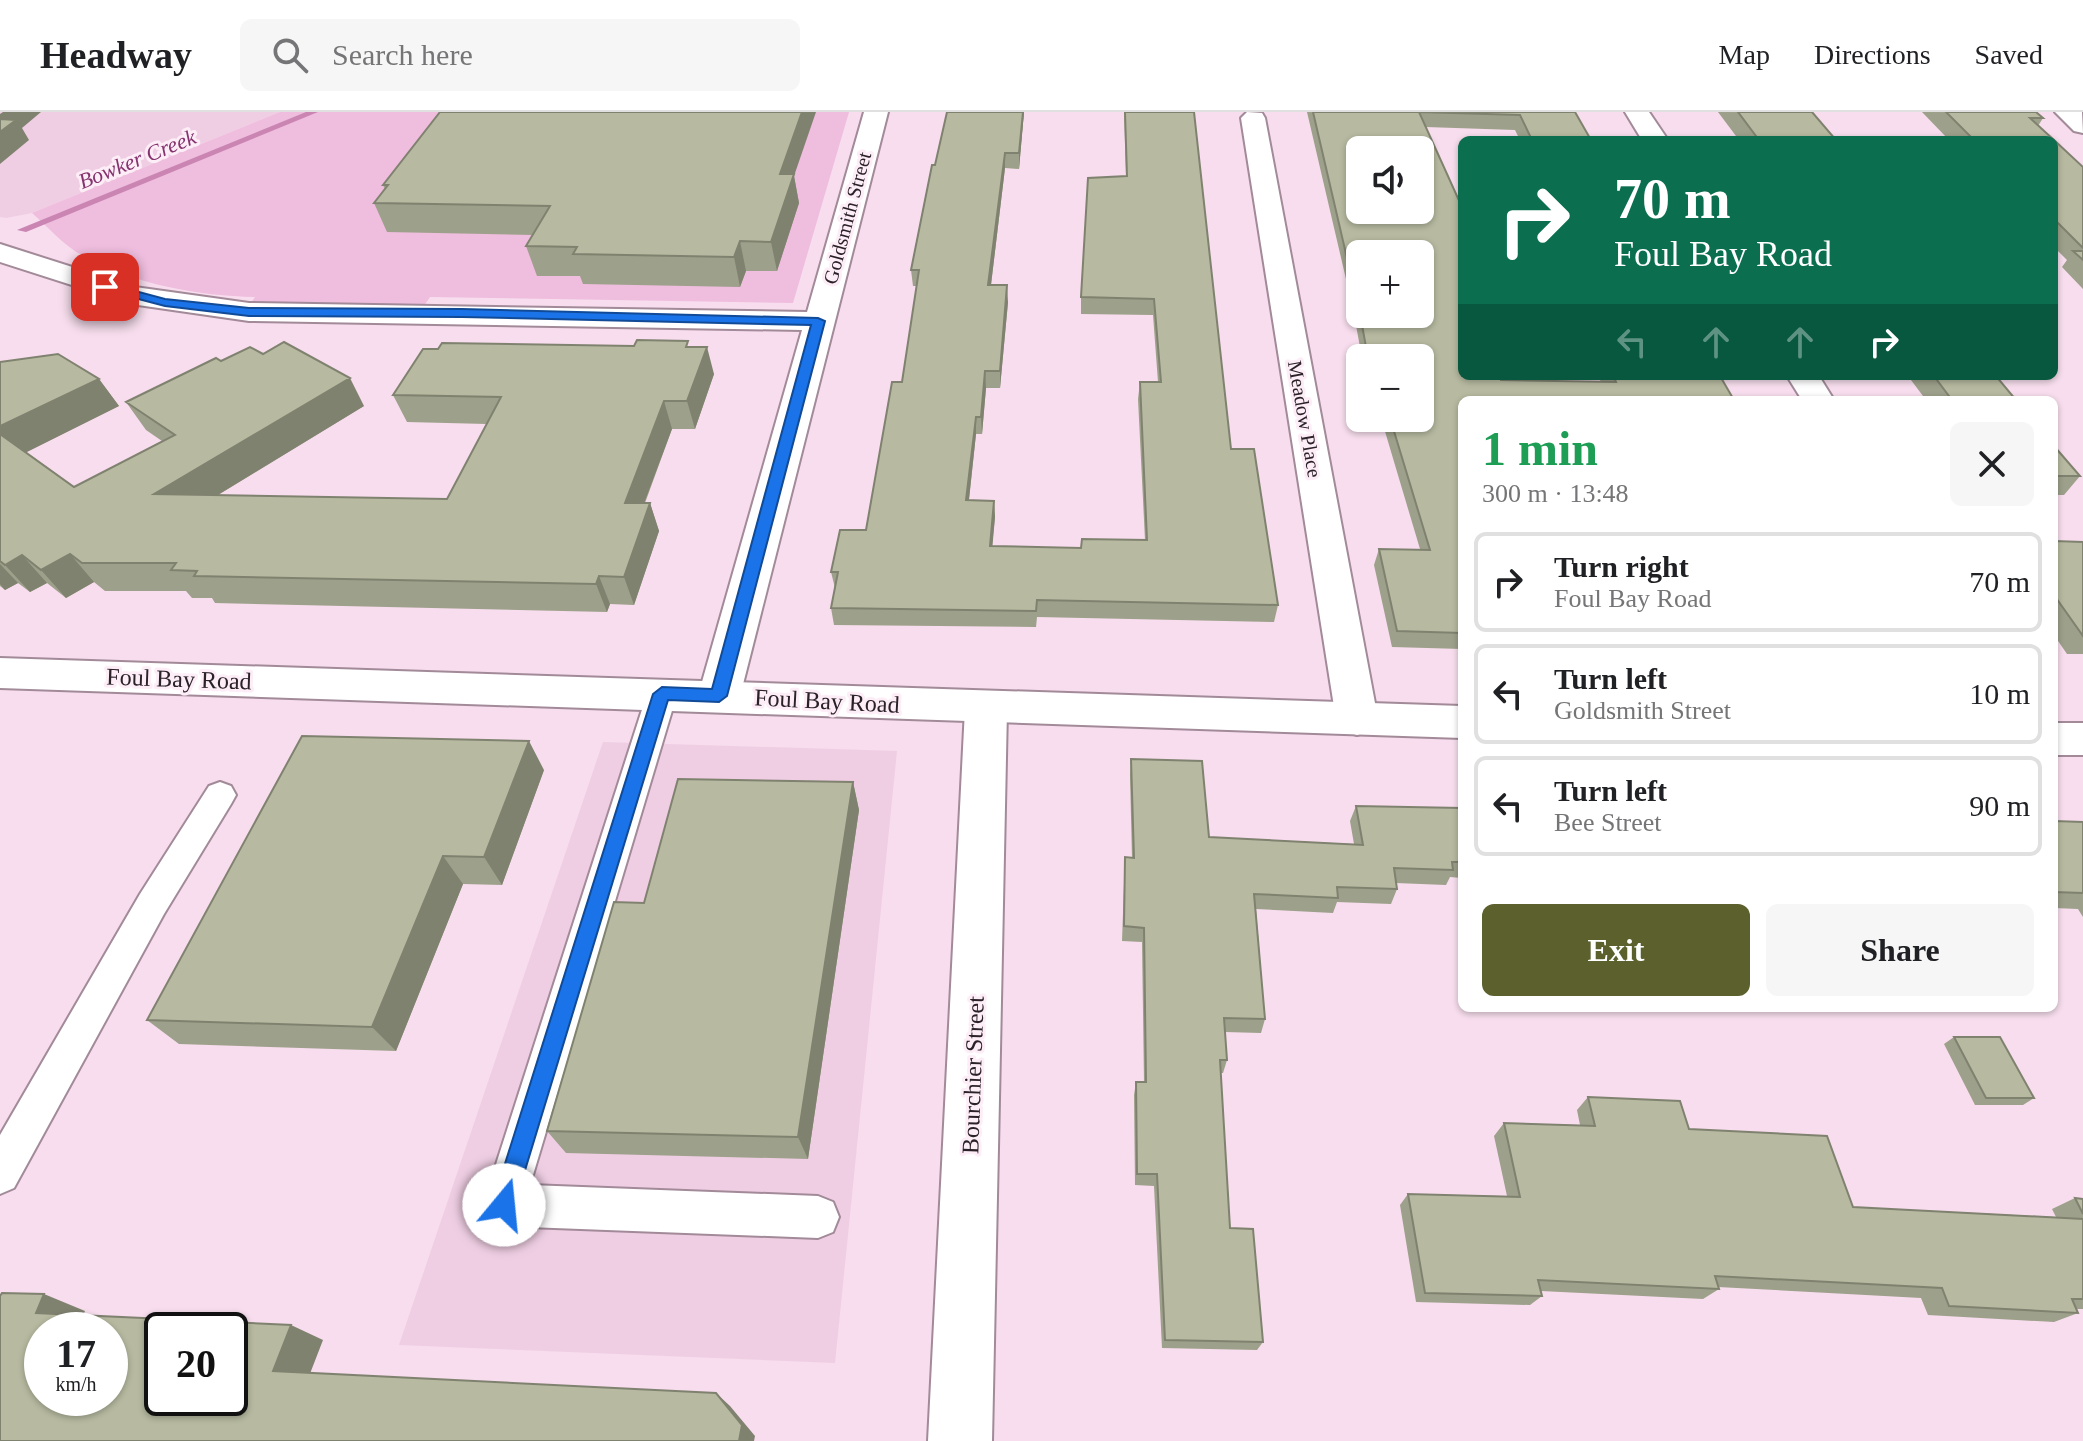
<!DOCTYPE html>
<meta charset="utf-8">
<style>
:root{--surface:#fff;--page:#f6f6f6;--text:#202124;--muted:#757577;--line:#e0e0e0;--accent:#5b602d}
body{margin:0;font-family:"Times New Roman",serif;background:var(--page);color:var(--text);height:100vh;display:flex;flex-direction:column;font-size:30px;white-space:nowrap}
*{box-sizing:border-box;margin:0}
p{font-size:26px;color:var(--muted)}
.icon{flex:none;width:44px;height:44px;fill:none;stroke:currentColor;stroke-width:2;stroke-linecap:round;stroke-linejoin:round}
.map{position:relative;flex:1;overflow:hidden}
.drawer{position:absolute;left:1458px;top:284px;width:600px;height:616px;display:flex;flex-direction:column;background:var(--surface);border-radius:12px;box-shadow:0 2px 6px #0004}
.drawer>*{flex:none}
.guide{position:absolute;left:1458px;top:24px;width:600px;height:244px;border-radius:12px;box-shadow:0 2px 6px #0004;background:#0b6e4f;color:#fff;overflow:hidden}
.fabs{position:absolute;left:1346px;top:24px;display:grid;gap:16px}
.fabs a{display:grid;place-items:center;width:88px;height:88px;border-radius:12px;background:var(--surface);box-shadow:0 2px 6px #0004;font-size:40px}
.speed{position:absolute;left:24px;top:1200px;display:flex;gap:16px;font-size:40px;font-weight:700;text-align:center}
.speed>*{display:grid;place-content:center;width:104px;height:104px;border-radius:50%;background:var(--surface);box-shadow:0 2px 6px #0004;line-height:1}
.speed small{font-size:20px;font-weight:400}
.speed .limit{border:4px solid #111;border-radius:12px;background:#fff;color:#111}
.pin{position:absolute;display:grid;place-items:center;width:68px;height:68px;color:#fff;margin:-34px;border-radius:16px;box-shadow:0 4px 12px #0006}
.me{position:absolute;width:88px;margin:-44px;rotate:17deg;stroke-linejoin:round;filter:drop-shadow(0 0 6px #0008)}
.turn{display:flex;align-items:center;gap:28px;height:168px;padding:0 24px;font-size:36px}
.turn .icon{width:104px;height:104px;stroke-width:2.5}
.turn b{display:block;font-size:56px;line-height:68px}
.lanes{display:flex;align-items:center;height:76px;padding:0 24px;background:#0003;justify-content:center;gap:40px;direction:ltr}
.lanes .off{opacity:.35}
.round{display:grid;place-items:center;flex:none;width:84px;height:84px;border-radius:12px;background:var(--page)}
.summary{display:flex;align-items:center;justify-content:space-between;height:136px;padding:0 24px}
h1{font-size:48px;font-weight:800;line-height:60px;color:#1e9e55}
.primary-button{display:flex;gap:16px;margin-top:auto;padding:16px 24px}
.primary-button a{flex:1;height:92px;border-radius:12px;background:var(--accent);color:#fff;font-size:32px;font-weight:800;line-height:92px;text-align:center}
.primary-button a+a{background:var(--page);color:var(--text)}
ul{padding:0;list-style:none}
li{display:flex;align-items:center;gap:24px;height:100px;margin:0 16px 12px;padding:0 8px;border:4px solid var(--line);border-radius:12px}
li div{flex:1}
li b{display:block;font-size:30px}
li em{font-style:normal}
header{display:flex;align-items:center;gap:48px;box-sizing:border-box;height:112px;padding:0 40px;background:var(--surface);border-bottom:2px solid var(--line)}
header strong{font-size:38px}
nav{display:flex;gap:44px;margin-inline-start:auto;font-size:28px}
.search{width:560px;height:72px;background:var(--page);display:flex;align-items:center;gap:20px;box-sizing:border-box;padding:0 28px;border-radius:12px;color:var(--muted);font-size:30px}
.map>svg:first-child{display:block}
.built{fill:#efcee3}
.green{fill:#efbdde}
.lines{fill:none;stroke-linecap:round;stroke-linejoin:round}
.stream{fill:#ca85b3;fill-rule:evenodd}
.lane-casing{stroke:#a28a99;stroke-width:4}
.street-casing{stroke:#a28a99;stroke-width:4}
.secondary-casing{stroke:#a28a99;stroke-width:4}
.lane{fill:#fff;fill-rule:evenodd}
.street{fill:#fff;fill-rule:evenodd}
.secondary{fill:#fff;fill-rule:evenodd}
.wall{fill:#9da08a}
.shaded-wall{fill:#808270}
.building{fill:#b7baa0;stroke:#808270;stroke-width:2;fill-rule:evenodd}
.route{fill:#1a73e8;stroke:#114b97;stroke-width:2}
.labels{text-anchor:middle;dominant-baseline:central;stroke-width:6;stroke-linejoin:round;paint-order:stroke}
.far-street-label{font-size:20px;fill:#2b2228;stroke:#fdedf7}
.far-water-label{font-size:22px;font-style:italic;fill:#85336e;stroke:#fdedf7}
.street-label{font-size:24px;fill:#2b2228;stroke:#fdedf7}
</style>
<header>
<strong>Headway</strong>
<div class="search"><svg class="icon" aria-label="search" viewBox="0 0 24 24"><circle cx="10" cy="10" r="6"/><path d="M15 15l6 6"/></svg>Search here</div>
<nav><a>Map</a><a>Directions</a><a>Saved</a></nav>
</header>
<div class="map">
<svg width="2083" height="1329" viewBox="0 0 2083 1329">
<rect width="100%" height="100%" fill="#f7dded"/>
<path class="built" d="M0,0h280l-248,101 -26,5 -6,-1z
M603,630l294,9 -62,612 -436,-18z"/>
<path class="green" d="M280,0h569l-56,191 -363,-6 -11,16 -174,-1 10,-15c-55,-1 -122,-13 -170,-40 -20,-10 -37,-30 -53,-44z"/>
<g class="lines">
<path class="stream" d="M306,0h12l-292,120 -9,-2z"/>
<defs>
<path id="lane" d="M662,571l11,3 4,8 -147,491 288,11 15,6 6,15 -6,15 -15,6 -314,-12 -15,-6 -6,-15 164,-511 4,-8z
M220,670l11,4 5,9 -5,9 -67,110 -150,274 -14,6v-59l140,-241 69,-108z"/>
<path id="street" d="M864,0h24l-148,584 -6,11 -15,5 -15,-5 -6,-11 104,-366 -553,-9 -118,-17 -131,-42v-18l135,43 114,16 558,9z
M1247,0l15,1 3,5 113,601 -6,11 -15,5 -15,-5 -6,-11 -95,-601z
M1625,0h24l19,28h-26z
M2055,0h27l1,21 -9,-2z
M1787,264h32l15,24h-32z
M986,581l15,5 6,11 -15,732h-64l37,-732 6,-11z"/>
<path id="secondary" d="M0,546l1462,48v32l-1462,-50z
M2054,611h29v32h-29z"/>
</defs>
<use href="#lane" class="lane-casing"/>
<use href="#street" class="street-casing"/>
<use href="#secondary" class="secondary-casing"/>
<use href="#lane" class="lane"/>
<use href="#street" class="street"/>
<use href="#secondary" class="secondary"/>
</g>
<path class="wall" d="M947,0h77l-5,57 -14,-1 -14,117 17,17 -8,86h-14l-4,46h-6l-7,66 25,1 1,16 -3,29 89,2 64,-8 -7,-141 2,-17h18l-5,-67 -72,-1v-17l45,-121 -2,-64h70l37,337 47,156 -4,17 -237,-5 -1,10 -202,-2 -3,-17 4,-20 -4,-16 35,-42 36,-148 15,-96h-4l-2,-16z
M1307,0h268l16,28h-71l-5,-10 -89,-3 36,249 39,4 100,2 -3,-6h122l-258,24v249l-70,-2 -18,-82 5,-16h41l-39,-131h39v-60h-58l-9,-49z
M1718,0h94l24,28h-97z
M1922,0h114l7,6 -5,8 16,14h-105z
M2054,28l29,27v122l-21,-22 5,-7 -13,-13z
M794,64l5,27 -22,68h-31l-6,16 -157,-3 -3,-8h-43l-11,-30 7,-11 -146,-3 -13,-29 11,-14 -2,-4z
M690,235l24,27 -19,55h-23l-27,74h5l9,28 -25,74 -24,-1 -3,8 -392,-9 -3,-5h-20l-6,-7h-81l-11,-9 -28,16 -19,-15 -17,9 -12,-9 -13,7 -5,-4v-224l99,17 20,27 -93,46 48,35 88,-46 -16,-11 -20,-28 95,-41 143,45 -146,89 229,4 40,-75 -80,-2 -14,-27z
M1908,264h88l20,24h-90z
M2054,334l26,30 -16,19h-10z
M2054,429l29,1v112h-16l-13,-19z
M1131,647l78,78 145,7 -4,-23 6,-15 106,2v70l-12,-1 -4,8 -50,-2 1,6 -6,15 -54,-2 -4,11 -77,-4 9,110 -4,14 -36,-1 2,28 -4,13h-2l9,155 33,114 -6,8 -95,-2 -8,-162 -19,-1 -1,-90 2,-13h8l-2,-140 -20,-1 3,-84 7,1 -2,-83z
M544,658l-42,115 -39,-1 -67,167 -217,-7 -32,-24z
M853,670l6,28 -51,349 -242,-6 -19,-22 97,-228z
M2054,709l29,1v95l-5,-8 -24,-1z
M1954,925l80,61 -11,7h-48l-31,-61z
M1588,985l101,32 164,78 203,10 -4,-8 23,-11 8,1v110h-7l2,4 -24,9 -126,-7 -7,-17 -203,-11 1,2 -16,10 -162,-8 1,5 -12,9 -114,-3 -16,-97 8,-11 99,2 -13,-60 10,-13 76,2 -3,-15z"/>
<path class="shaded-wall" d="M3,0h38l-19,16 7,12 -29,24v-50z
M802,0h14l-22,64 5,27 -22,68 -6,-29 9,-68z
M1023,0h1l-5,57v-16z
M1005,41v15l-16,133 -1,-16z
M740,129l6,30 -6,16 -6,-30z
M1007,173l1,17 -8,86v-17z
M707,235l7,27 -19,55 -8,-28z
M985,259l1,17 -4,46 -1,-17z
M350,266l14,28 -189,115 -21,-27z
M99,267l20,27 -102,51 -17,-20v-11z
M664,289l8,28 -38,101 -9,-27z
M976,305v17l-9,83 -1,-17z
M994,389l1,16 -4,45 -1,-16z
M650,391l9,28 -25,74 -10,-28z
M70,442l24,28 -28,16 -25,-28z
M22,443l25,28 -17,9 -25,-27z
M0,452l18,19 -13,7 -5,-6z
M599,464l11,28 -3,8 -11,-28z
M529,629l15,29 -42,115 -18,-28z
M853,670l6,28 -51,349 -10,-22z
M443,744l20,28 -67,167 -24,-24z
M44,1182l41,17 -7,18 -42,-16z
M291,1213l32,15 -17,44 -33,-13z
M716,1281l14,13 25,30 -1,5h-15z"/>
<path class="building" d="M440,0h362l-22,62h14l-23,68 -31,-1 -6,16 -161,-3 4,-7 -51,-1 24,-40 -176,-3 14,-18h-5z
M947,0h76l-4,41h-14l-17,132h19l-7,86h-15l-4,46h-5l-10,83 28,1 -4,45 91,2 1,-9 65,1 -7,-158h21l-7,-83 -73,-2 7,-119 39,-2 -2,-64h69l37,337h23l24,156 -241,-5 -1,11 -205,-3 7,-36h-7l9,-42h26l26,-148h10l17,-112h-8l21,-105h3z
M1313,0h262l16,28h-59l-12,-25 -101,-3 42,93h1v171h38l1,4 115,2 -3,-6h107l14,24h-272v233l-65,-2 -18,-82 51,1 -40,-132h30v-60h-52l-8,-44h60v-60h-60v60zM1360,38h60v60h-60z
M1738,0h74l24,28h-77z
M1946,0h90l7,6h-13l24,22h-80z
M0,7l16,1 -16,12z
M2054,28l29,27v81l-29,-29z
M2073,139h10v9z
M637,228l51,1 -2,6h21l-20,54h-23l-39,102h25l-26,74 -25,-1 -3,8 -402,-8 3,-5 -26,-1 5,-7h-94l-12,-9 -29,16 -19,-15 -17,10 -5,-4v-127l74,53 101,-52 -49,-33 90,-44 5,3 29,-14 13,7 21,-12 66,36 -196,116 293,5 54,-102 -108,-2 30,-46h15l4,-6 192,3z
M58,242l41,25 -99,47v-64z
M1934,264h62l20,24h-64z
M2054,334l26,30h-26z
M2054,429l29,1v94l-29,-41z
M302,624l227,5 -45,116 -41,-1 -71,171 -225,-7z
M1131,647l71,2 7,76 154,8 -7,-39 106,2v54h-10l1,8 -59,-2 3,21 -60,-2 1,11 -84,-4 11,125 -41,-1 3,42h-7l10,168 23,1 10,113 -98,-2 -8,-166h-20l-1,-92h10l-2,-154 -20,-2 1,-69 9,1z
M678,667l175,3 -55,355 -251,-6 67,-229 30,1z
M2054,709l29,1v71l-29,-1z
M1954,925h46l34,61h-48z
M1588,985l92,4 9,28 138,7 26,71 230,12v80h-11l6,14 -129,-7 -7,-18 -227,-12 4,13 -181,-9 4,16 -117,-3 -17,-99 112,3 -16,-74 91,3z
M2075,1086l8,1v15z
M2,1181l42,1 -8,19 255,12 -18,46 443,22 26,32 -3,16h-739v-145zM42,1218h68v68h-68zM162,1218h68v68h-68z"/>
<path class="route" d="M105,171l60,16 84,9 213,1 356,9 7,3 -98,375 -8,6 -51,-2 -156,513 -8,3 -8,-3 -4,-8 161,-511 9,-7 50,2 99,-364 -349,-8 -213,-1 -84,-10 -65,-17 -1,-2z"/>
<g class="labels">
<g class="far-street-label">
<text transform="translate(847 106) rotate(-75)">Goldsmith Street</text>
<text transform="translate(1305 307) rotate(80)">Meadow Place</text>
</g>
<g class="far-water-label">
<text transform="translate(137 47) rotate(-22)">Bowker Creek</text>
</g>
<g class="street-label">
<text transform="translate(179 567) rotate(2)">Foul Bay Road</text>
<text transform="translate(827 589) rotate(3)">Foul Bay Road</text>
<text transform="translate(973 963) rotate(-88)">Bourchier Street</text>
</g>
</g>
</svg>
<div class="fabs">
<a><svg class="icon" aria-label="sound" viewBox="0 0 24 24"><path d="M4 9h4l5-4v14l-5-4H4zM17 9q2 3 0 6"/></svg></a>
<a>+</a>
<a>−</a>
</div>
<div class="speed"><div>17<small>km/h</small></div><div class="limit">20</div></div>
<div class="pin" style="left:105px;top:175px;background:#d93025"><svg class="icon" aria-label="arrive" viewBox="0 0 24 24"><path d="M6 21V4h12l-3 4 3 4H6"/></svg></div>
<svg class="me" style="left:504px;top:1093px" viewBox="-20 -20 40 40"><circle r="19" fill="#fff"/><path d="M0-13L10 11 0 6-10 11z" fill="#1a73e8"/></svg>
<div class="guide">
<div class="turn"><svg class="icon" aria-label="right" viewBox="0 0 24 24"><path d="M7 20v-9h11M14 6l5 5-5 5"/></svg><div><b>70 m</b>Foul Bay Road</div></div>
<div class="lanes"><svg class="icon off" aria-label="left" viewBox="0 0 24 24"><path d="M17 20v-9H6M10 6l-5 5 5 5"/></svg><svg class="icon off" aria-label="ahead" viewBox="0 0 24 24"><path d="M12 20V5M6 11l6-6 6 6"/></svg><svg class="icon off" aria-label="ahead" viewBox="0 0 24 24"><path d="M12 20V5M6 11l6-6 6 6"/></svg><svg class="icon" aria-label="right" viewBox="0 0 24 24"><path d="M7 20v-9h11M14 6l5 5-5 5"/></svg></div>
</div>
<section class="drawer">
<div class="summary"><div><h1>1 min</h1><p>300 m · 13:48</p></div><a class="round"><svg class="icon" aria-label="close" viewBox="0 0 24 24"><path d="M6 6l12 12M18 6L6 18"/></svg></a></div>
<ul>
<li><svg class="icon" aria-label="right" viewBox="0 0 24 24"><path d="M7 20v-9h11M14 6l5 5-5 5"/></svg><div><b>Turn right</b><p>Foul Bay Road</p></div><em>70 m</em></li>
<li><svg class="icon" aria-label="left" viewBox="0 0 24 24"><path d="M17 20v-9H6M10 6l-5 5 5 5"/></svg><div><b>Turn left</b><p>Goldsmith Street</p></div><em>10 m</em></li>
<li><svg class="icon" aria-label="left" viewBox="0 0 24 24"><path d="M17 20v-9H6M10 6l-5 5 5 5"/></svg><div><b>Turn left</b><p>Bee Street</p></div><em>90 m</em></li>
</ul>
<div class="primary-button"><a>Exit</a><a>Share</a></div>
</section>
</div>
